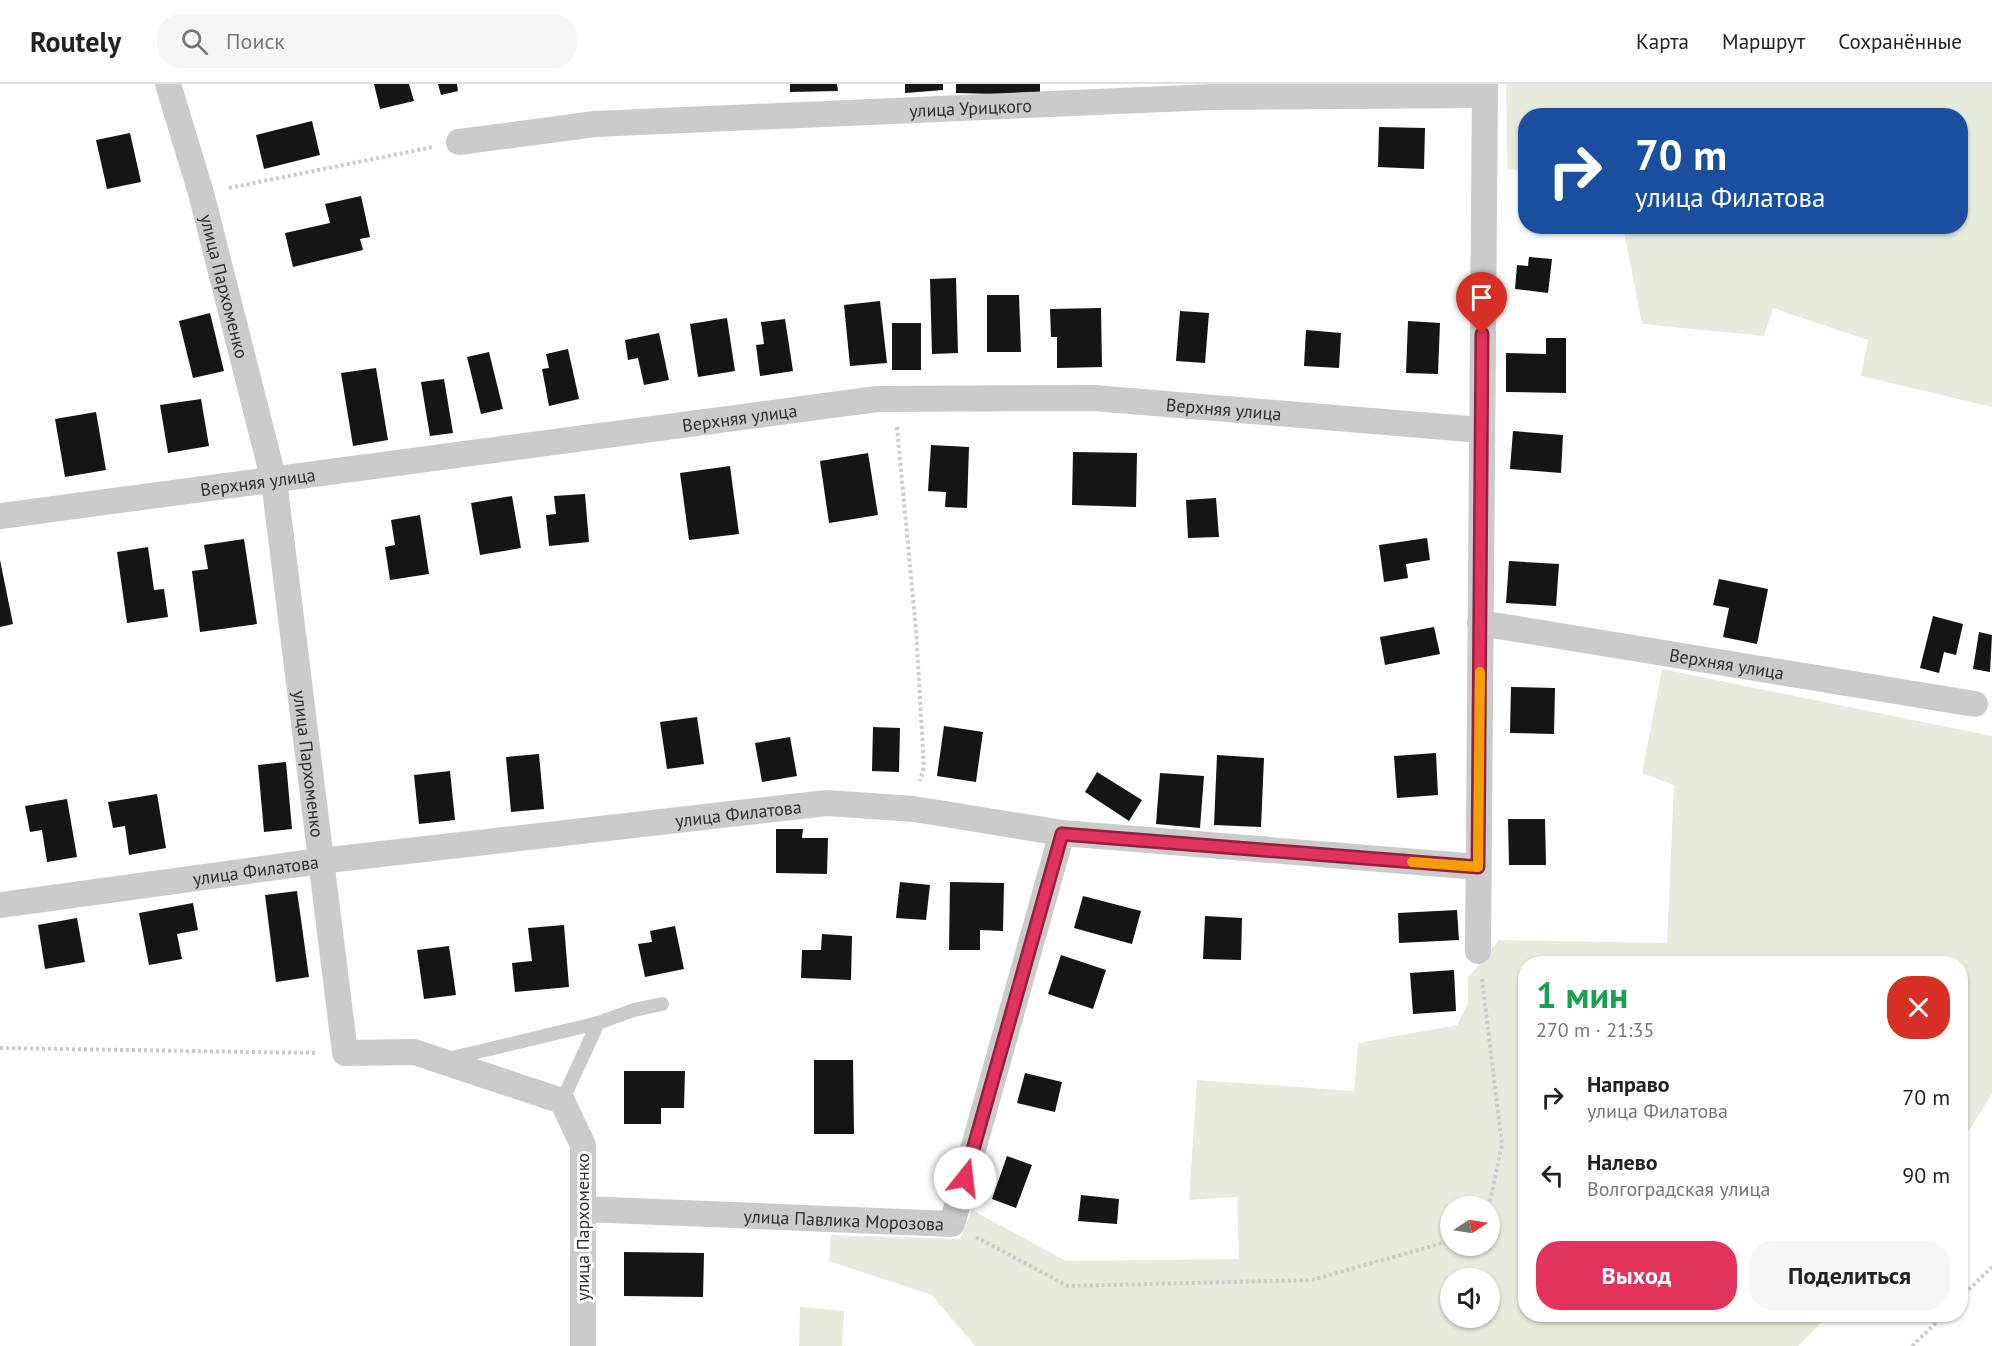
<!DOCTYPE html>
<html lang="ru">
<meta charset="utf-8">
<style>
:root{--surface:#fff;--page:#f6f6f6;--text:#222;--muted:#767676;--line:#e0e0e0;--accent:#e2335d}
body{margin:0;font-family:"PT Sans",sans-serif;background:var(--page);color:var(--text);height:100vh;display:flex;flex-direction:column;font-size:22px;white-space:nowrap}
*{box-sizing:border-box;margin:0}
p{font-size:20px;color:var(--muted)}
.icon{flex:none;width:33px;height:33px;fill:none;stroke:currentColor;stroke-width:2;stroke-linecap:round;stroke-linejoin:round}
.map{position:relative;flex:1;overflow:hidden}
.side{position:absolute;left:1518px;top:872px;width:450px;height:366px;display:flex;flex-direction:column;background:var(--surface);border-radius:24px;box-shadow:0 2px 4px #0004}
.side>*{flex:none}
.guide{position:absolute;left:1518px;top:24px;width:450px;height:126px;border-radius:24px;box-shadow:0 2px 4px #0004;background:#1a4fa0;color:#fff;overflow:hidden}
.needle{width:39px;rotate:78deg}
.fabs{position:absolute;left:1440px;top:1112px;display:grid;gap:12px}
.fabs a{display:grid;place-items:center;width:60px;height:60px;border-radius:50%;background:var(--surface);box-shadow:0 2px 4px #0004;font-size:30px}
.pin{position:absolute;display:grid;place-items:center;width:51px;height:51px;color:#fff;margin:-62px -26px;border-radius:50% 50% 50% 0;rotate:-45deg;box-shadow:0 0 6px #0007}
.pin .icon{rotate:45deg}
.me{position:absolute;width:66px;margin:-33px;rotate:16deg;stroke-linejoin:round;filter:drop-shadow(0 0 4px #0008)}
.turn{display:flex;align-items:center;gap:21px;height:126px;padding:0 18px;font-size:27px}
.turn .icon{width:78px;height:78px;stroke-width:2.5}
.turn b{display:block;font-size:42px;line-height:51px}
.round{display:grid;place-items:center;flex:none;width:63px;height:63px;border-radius:24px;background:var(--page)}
.summary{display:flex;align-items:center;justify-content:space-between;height:102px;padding:0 18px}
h1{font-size:36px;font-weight:600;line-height:45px;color:#1e9e55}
.primary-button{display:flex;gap:12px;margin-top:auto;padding:12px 18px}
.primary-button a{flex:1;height:69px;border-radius:24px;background:var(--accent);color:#fff;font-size:24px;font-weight:600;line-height:69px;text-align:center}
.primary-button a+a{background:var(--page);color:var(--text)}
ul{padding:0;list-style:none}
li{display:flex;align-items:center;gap:18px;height:78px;padding:0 18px}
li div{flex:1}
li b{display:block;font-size:22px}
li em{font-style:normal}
header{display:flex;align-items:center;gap:36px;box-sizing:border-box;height:84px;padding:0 30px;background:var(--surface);border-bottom:2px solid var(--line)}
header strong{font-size:28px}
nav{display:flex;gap:33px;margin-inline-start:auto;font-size:21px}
.search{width:420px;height:54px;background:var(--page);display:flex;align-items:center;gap:15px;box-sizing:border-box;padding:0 21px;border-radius:24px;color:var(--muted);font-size:22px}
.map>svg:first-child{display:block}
.green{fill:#e6ebdb;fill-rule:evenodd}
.building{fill:#151515}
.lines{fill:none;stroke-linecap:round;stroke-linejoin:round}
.path{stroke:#cbcbcb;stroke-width:4;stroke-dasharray:3 3;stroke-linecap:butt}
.service{stroke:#cbcbcb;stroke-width:14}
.minor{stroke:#cbcbcb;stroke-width:26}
.route-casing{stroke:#93213c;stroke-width:15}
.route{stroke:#e2335d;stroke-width:10}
.slow{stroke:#f59e0b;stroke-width:10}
.labels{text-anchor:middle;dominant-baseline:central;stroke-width:6;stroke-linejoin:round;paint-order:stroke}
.street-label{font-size:18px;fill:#2e2e2e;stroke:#fff}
</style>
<header>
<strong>Routely</strong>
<div class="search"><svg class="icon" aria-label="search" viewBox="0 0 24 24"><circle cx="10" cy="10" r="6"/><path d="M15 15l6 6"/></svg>Поиск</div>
<nav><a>Карта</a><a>Маршрут</a><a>Сохранённые</a></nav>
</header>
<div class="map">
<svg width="1992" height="1262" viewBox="0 0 1992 1262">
<rect width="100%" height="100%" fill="#fff"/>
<path class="green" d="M1506,0h486v323l-131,-31 7,-36 -95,-32 -9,28 -122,-12 -19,-97 337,-1v-110h-434l-1,55 -18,-2z
M1662,585l330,67v358l-31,49 -1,-180h-434v351h304l-32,32h-823l-43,-51 -103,-34 2,-26 129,4 12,-29 94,51 173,-2 -2,-62 -48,3 8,-120 157,11 4,-48 99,-18 11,-22v-25l31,-38 168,3 7,-158 -32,-12zM1450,1122h40v39h-40zM1450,1194h40v39h-40z
M800,1223l44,4 -2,35h-43z"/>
<path class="building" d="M374,0h35l5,17 -34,8z
M438,0h19l1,7 -17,4z
M790,0h47l1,7 -48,1z
M905,0h38v6l-38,3z
M956,0h84v11l-84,-2z
M312,37l8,34 -56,14 -8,-34z
M1379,43l46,1 -1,41 -46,-2z
M130,49l11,49 -34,7 -11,-49z
M361,112l9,41 -10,2 3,11 -70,17 -8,-34 45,-10 -5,-19z
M1529,173l23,2 -4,34 -33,-4 2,-24 11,1z
M956,194l2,75 -26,1 -2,-75z
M987,211h32l2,57h-34z
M880,217l7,62 -37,3 -6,-61z
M1101,224l1,59 -45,1v-31h-6l-1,-28z
M1180,227l29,2 -4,50 -29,-2z
M210,229l14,58 -31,7 -14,-57z
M727,234l8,53 -37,6 -8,-53z
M785,235l8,52 -33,5 -4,-31 8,-1 -3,-22z
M1408,237l32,2 -2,51 -32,-1z
M892,239h29v47h-29z
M1306,246l35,3 -2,35 -35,-2z
M659,249l10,47 -25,5 -6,-27 -10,2 -3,-20z
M1546,254h20v55l-60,-1v-39l40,1z
M568,265l11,50 -30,7 -7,-37 7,-1 -3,-14z
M489,268l14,57 -22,5 -14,-57z
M376,284l12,72 -35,6 -12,-73z
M444,295l9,54 -23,3 -9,-54z
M201,315l8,47 -41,7 -8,-48z
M96,328l10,58 -41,7 -10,-58z
M1513,347l50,4 -2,38 -51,-4z
M931,361l38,2 -2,61 -22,-1 1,-15 -18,-1z
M1073,368l64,1 -1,54 -64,-2z
M868,369l10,62 -49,8 -9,-62z
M730,382l9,68 -50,6 -9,-67z
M585,410l4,48 -40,4 -3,-31 10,-1 -2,-18z
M512,412l9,52 -41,7 -9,-52z
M1216,414l3,39 -31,1 -2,-38z
M420,431l9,59 -39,6 -5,-33 10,-2 -4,-25z
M1427,454l3,22 -24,4 2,14 -24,4 -5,-37z
M244,455l13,85 -57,8 -8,-61 16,-2 -4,-24z
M148,463l6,43 10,-1 4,28 -41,6 -10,-71z
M0,476l13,64 -13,3z
M1509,477l50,3 -3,42 -50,-3z
M1719,495l49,10 -11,55 -34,-7 6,-29 -16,-3z
M1933,532l30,8 -7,31 -12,-3 -5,21 -19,-5z
M1434,543l6,27 -55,11 -5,-28z
M1979,548l13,3 -2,37 -17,-3z
M1511,603l44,1 -1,46 -44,-1z
M697,633l7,47 -37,5 -7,-47z
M944,642l39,6 -7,50 -39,-6z
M873,643l27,1 -1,44 -27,-1z
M790,653l7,39 -35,6 -7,-39z
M1436,669l2,42 -41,3 -3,-42z
M539,670l5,55 -33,3 -5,-55z
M1217,671l47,3 -3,69 -47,-2z
M286,678l6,67 -28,3 -6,-67z
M450,687l5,49 -36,4 -5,-49z
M1097,688l45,28 -13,21 -44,-29z
M1160,689l44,3 -4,52 -44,-4z
M157,710l9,54 -37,7 -4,-29 -12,2 -5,-26z
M67,715l10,58 -30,5 -5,-32 -12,2 -5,-26z
M1508,735h37l1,46h-37z
M776,745h27l-1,9h26l-1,36 -51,-1z
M900,798l30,3 -4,35 -30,-2z
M950,798l54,1 -1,48 -23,-1v20h-31z
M297,807l12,86 -33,5 -11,-87z
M1083,812l58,15 -9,33 -58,-16z
M193,819l5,27 -21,4 5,25 -33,6 -10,-52z
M1457,826l2,30 -60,3 -1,-30z
M1205,832l37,2 -1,42 -38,-1z
M77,834l8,44 -40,7 -7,-44z
M564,841l5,62 -54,5 -3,-29 20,-2 -4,-33z
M675,842l9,43 -39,8 -7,-33 14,-2 -2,-11z
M822,850l30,2 -1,44 -50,-2 1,-28h19z
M449,862l7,49 -32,4 -7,-49z
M1061,871l45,15 -13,39 -45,-15z
M1454,886l2,41 -43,3 -3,-41z
M814,976h39l1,74h-40z
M624,987h61l-1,37h-23v16h-37z
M1025,989l37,9 -7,30 -38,-9z
M1007,1072l25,9 -16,43 -24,-9z
M1081,1111l38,4 -2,25 -39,-3z
M624,1168l80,1 -1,44 -79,-1z"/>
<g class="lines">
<path class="path" d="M229,104l204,-41
M897,343l19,203 8,137 -4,14
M1482,895l20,166 -13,61
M0,964l317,5
M976,1153l92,49 244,-6 138,-39
M1960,1214l32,-31
M1912,1262l33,-32"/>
<path class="service" d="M448,975l150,-36
M562,1017l36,-78 36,-13 28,-6"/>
<g class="minor">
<path id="s1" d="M168,0l33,109 73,288 71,572 69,-1 148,49 21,44v201"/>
<path id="s2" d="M459,58l136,-18 616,-27 273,-2"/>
<path id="s3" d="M0,432l877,-117 217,-1 387,32"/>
<path id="s4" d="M1480,539l495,81"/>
<path id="s5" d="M0,821l320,-44 507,-58 87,6 148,24 416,34"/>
<path d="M1478,867l7,-867"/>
<path id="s6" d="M583,1125l369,15 110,-391"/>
</g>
</g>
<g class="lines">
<defs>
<path id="route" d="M965,1094l97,-344 416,33 4,-533"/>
</defs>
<use href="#route" class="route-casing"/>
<use href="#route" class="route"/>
<path class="slow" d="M1412,778l66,5 2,-195"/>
</g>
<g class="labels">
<g class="street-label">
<text stroke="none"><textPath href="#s2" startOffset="513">улица Урицкого</textPath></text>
<text stroke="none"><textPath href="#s1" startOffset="210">улица Пархоменко</textPath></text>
<text stroke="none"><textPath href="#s3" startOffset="1232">Верхняя улица</textPath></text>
<text stroke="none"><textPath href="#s3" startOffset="746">Верхняя улица</textPath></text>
<text stroke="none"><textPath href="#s3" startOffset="260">Верхняя улица</textPath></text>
<text stroke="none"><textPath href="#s4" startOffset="250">Верхняя улица</textPath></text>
<text stroke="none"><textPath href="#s1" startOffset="696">улица Пархоменко</textPath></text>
<text stroke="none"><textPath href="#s5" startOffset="744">улица Филатова</textPath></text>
<text stroke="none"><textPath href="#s5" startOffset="258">улица Филатова</textPath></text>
<text stroke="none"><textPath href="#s6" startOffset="261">улица Павлика Морозова</textPath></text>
<text transform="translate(582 1143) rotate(-90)">улица Пархоменко</text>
</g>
</g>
</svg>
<div class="fabs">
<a><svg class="needle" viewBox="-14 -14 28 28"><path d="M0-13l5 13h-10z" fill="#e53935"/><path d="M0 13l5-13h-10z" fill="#767676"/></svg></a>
<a><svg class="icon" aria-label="sound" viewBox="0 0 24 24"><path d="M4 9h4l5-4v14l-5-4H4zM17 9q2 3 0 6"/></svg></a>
</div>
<div class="pin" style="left:1482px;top:250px;background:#d93025"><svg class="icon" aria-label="arrive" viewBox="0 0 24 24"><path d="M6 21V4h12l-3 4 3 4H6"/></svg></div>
<svg class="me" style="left:965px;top:1094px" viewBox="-20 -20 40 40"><circle r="19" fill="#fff"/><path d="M0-13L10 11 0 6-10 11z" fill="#e2335d"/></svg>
<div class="guide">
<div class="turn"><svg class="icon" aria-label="right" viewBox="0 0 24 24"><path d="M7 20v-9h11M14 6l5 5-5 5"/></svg><div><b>70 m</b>улица Филатова</div></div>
</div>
<section class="side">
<div class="summary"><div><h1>1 мин</h1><p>270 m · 21:35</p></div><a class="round" style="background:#d93025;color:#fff"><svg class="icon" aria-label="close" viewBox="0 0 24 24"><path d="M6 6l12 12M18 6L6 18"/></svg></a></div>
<ul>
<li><svg class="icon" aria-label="right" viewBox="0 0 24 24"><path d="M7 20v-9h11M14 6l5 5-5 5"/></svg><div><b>Направо</b><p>улица Филатова</p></div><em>70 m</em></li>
<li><svg class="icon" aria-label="left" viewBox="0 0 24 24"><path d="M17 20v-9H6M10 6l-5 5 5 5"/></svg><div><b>Налево</b><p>Волгоградская улица</p></div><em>90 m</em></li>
</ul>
<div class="primary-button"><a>Выход</a><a>Поделиться</a></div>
</section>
</div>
